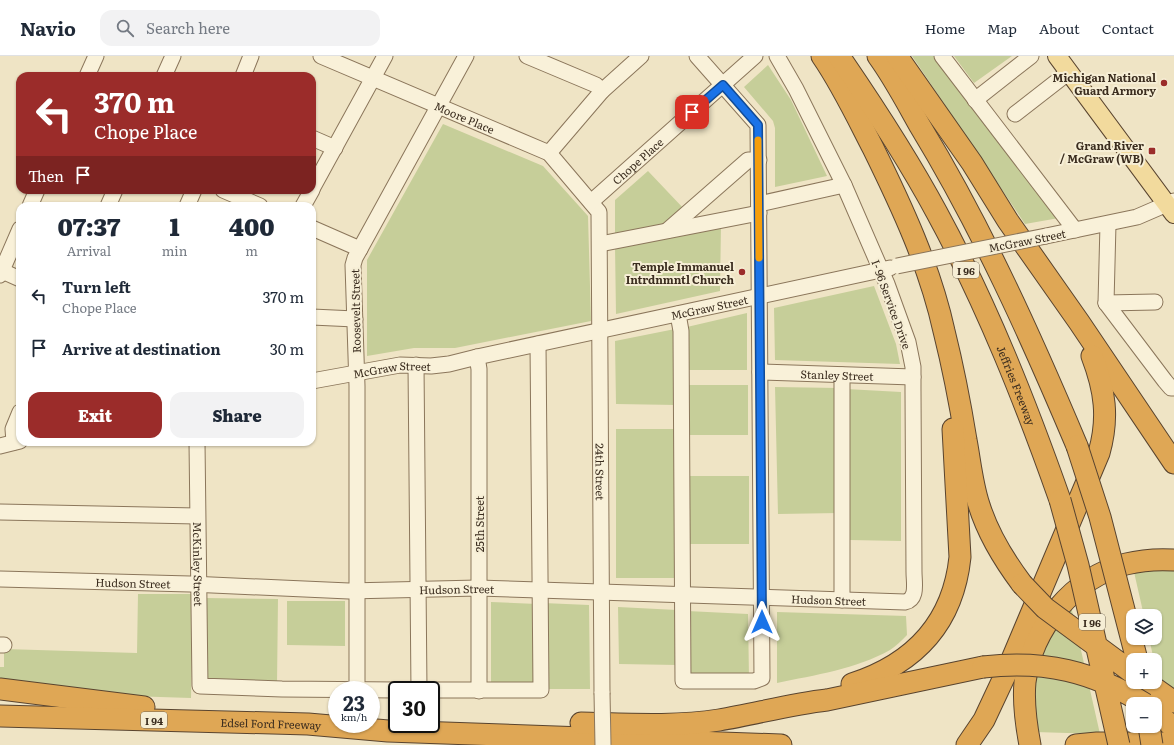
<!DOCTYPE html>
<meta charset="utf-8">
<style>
:root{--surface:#fff;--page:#f2f2f3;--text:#1f2937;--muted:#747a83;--line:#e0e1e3;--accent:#9b2c2a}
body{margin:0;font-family:Literata,serif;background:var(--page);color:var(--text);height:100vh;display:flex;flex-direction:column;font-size:15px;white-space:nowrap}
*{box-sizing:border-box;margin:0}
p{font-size:13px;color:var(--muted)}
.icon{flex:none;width:22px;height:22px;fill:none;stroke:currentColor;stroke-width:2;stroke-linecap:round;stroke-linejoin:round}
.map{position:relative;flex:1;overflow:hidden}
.side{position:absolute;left:16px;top:146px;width:300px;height:244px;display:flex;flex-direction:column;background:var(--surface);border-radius:12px;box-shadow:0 1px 3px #0004}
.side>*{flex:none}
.banner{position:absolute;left:16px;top:16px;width:300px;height:122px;border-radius:12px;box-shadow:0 1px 3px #0004;background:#9b2c2a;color:#fff;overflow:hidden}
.buttons{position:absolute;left:1126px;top:553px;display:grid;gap:8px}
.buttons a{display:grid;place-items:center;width:36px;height:36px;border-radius:8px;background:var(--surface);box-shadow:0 1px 3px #0004;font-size:20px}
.speed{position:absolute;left:328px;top:625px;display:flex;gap:8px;font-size:20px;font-weight:700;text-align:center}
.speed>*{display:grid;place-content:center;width:52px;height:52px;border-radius:50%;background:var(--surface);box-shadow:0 1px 3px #0004;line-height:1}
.speed small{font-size:10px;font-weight:400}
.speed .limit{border:2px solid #111;border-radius:6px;background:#fff;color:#111}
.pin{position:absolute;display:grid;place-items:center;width:34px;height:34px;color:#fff;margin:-17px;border-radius:8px;box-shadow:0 2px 6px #0006}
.me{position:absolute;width:44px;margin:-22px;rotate:0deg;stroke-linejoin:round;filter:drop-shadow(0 0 3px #0008)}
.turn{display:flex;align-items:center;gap:14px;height:84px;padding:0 12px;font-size:18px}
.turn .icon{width:52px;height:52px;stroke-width:2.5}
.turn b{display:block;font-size:28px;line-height:34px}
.then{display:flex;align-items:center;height:38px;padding:0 12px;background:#0003;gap:8px;font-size:15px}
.eta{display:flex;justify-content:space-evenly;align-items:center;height:68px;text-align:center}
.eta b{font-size:24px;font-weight:800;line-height:28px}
.button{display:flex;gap:8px;margin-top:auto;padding:8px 12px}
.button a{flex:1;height:46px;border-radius:12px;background:var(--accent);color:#fff;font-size:16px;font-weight:800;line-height:46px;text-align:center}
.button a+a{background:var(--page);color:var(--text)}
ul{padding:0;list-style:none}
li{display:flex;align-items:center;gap:12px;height:52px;padding:0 12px}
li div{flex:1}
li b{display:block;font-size:15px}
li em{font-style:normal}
header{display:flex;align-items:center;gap:24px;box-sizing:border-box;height:56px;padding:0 20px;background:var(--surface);border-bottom:1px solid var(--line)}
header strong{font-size:19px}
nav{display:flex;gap:22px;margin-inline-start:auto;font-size:14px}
.search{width:280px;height:36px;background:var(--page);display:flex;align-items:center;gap:10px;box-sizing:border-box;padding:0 14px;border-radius:12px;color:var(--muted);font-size:15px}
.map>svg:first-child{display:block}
.green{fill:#c6ce99}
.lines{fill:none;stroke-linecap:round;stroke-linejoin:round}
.minor-casing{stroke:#8b765b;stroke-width:17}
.major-casing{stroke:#59442f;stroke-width:20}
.highway-casing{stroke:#59442f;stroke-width:23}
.minor{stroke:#f9f1d9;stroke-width:15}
.major{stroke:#f2da9d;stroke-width:18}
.highway{stroke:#dfa755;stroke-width:21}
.minor-bridge-casing{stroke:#8b765b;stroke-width:17;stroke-linecap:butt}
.highway-bridge-casing{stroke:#59442f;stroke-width:23;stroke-linecap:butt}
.minor-bridge{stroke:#f9f1d9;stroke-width:15}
.highway-bridge{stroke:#dfa755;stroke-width:21}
.route-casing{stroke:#114b97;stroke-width:10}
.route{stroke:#1a73e8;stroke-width:7}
.slow{stroke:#f59e0b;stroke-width:7}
.poi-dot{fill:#9b2c2a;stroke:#f6eed5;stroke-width:1.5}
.labels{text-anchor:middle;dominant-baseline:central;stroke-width:4;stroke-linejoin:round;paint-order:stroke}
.shield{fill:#f6eed5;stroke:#736756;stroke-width:1}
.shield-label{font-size:10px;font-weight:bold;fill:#3b2d1f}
.poi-label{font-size:11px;font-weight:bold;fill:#3b2d1f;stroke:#f6eed5;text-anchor:end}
.street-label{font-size:11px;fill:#3b2d1f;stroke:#f6eed5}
</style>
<header>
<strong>Navio</strong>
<div class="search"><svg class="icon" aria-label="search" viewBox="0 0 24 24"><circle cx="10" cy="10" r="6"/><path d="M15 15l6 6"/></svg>Search here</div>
<nav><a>Home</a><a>Map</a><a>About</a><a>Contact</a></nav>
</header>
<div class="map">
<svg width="1174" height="689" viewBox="0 0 1174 689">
<rect width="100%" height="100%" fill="#efe4c5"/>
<path class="green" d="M912,0h27l120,162 -34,6z
M954,0h58l-38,27z
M768,9l23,35 36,76 -52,11v-59l-2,-7 -29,-34z
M443,68l100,42 45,50 3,105 -136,27h-41l-47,8v-96z
M648,115l37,39 -18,18 -52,10v-38z
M721,169l-1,66 -104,23 -1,-68z
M874,230l22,58 4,20 -125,-4 -1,-52z
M747,257v57h-60v-43z
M675,273l2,76 -61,-1 -1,-63z
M685,329h63v50h-63z
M775,331l63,1 1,125 -61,1z
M846,333l55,3v149l-51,-1z
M616,373h63v149h-63z
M686,420h63v68h-63z
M1174,513v124l-15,-10 -10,-45h6v-22h-11l-10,-44z
M138,538h55l-2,104 -62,-2 -129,-15v-14h4v-18l133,4z
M204,542l74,1 -1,85 -71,-2z
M287,545h58v45l-58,-1z
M491,546l46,2 1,83h-47z
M543,547l46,2 1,84h-47z
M1071,550l29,128 -65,-2v-56l10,-34z
M618,551l59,3v55l-58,-1z
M687,555l61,3 1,65 -61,-1z
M777,556l129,4 1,19c-5,5 -11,11 -17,15 -34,19 -75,25 -113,33z"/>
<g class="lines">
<defs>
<g id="minor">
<path id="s1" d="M321,0l228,97 50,59 3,481"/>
<path d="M527,0l69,29 6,6"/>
<path d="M942,0l133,174"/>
<path d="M87,20l9,-20"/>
<path d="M164,20l9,-20"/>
<path d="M243,20l8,-20"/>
<path d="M975,44l56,-44"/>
<path d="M1015,58l54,-42"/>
<path d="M312,82l23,10"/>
<path d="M549,97l53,-62 39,-35"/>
<path d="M312,133l73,-133"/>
<path d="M223,134l37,16"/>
<path id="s2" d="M591,146l164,-146"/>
<path d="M759,148l85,-19"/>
<path d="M30,150l7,-16"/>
<path d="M108,150l7,-16"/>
<path d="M187,150l7,-16"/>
<path d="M303,150l9,-16"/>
<path d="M312,172l48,21"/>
<path d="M668,174l80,-70h11"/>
<path d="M1046,180l91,-19 37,-16"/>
<path d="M600,188l159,-31"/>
<path d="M0,214l20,9"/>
<path d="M0,219l20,-46"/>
<path d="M1106,247l59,78 6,7h3"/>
<path d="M1106,247l2,-79"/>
<path d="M1106,247l49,-1"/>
<path d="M678,258l3,17 2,350h71l8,-3 -4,-553 -61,-69"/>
<path d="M312,261l43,2"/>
<path d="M477,301l2,12v322"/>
<path d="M416,309l3,325"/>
<path id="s3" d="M760,316l153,5"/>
<path d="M842,319v225"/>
<path id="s4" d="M312,325l88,-16 31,1 18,-2 28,-7 413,-89"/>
<path d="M14,386l-1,-13 7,-17"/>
<path id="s5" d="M197,386l3,244 82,3 115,1"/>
<path d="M0,390l20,-5"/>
<path d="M0,456l197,4"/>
<path id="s6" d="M0,523l190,5 159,7 129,-3 427,14c13,-3 9,-19 9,-30l-1,-181v-24l-5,-25 -21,-58 -43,-99 -48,-96 -19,-33"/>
<path d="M0,589h4"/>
<path d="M357,634v-304l-4,-121 2,-7 111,-202"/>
<path d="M431,634h110l-3,-346"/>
</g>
<path id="major" d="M1057,0l117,158"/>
<g id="highway">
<path d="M822,0c20,29 35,61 51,92 29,59 57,119 71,183 9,36 16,72 22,109 4,21 6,44 13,65 9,29 25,55 43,79"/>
<path id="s7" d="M839,0c35,51 69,103 98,157 50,92 88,188 123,287"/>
<path d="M878,0c16,22 29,47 42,70 62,102 111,211 157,320"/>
<path d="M897,0l75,107 36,58 71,101 95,141"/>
<path d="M1146,626l28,20"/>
<path d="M852,628c62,-20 101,-60 108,-127l-7,-128"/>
<path d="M0,633l144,18"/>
<path d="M1155,655l19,17"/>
<path id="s8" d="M0,660l308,8 80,7 393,14"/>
<path d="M581,667c46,1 93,4 138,-3 36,-6 72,-16 108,-20l156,-33"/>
<path d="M967,689l17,-25 23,-49 92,-218c10,-35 6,-63 -7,-97"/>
<path d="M1030,689c-4,-21 -7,-42 -5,-63 7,-54 48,-104 101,-118 16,-4 32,-5 48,-4"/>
<path d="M1076,689l21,-2h77"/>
</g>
</defs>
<use href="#minor" class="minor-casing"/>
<use href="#major" class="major-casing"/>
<use href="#highway" class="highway-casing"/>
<use href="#minor" class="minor"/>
<use href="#major" class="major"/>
<use href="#highway" class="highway"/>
<defs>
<path id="minor-bridge" d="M897,210l149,-30
M602,637l1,52"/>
<path id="highway-bridge" d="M1077,390l23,71 37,143
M1060,444l18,65 41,180
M1022,528l23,24 88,65
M983,611c62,-7 109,4 162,37
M1149,670l3,19"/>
</defs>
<use href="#minor-bridge" class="minor-bridge-casing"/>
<use href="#highway-bridge" class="highway-bridge-casing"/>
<use href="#minor-bridge" class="minor-bridge"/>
<use href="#highway-bridge" class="highway-bridge"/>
</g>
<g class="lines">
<defs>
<path id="route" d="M692,56l31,-27 35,40 4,497"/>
</defs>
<use href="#route" class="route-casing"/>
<use href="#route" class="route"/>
<path class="slow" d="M758,84l1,118"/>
</g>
<g class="poi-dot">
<circle cx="1164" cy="27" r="4"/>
<rect x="1148" y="91" width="8" height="8" rx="2"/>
<circle cx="742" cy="216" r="4"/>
</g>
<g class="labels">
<g class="shield">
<rect x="953" y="206" width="26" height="16" rx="3"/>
<rect x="1079" y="558" width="26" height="16" rx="3"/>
<rect x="141" y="656" width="26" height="16" rx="3"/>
</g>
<g class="shield-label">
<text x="966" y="214">I 96</text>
<text x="1092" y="566">I 96</text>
<text x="154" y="664">I 94</text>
</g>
<g class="poi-label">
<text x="1156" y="21">Michigan National<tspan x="1156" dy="13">Guard Armory</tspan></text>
<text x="1144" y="89">Grand River<tspan x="1144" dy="13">/ McGraw (WB)</tspan></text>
<text x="734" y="210">Temple Immanuel<tspan x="734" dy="13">Intrdnmntl Church</tspan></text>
</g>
<g class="street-label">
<text stroke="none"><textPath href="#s1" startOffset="156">Moore Place</textPath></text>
<text stroke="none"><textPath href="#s2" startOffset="62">Chope Place</textPath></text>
<text transform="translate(1027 184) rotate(-11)">McGraw Street</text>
<text transform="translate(892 248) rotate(70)">I- 96 Service Drive</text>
<text stroke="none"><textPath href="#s4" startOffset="405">McGraw Street</textPath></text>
<text transform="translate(355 255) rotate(-91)">Roosevelt Street</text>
<text stroke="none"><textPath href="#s4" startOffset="81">McGraw Street</textPath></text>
<text stroke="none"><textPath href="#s3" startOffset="77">Stanley Street</textPath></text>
<text stroke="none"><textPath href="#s7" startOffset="375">Jeffries Freeway</textPath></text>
<text stroke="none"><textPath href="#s1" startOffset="585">24th Street</textPath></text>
<text transform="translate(479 468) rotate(-90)">25th Street</text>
<text stroke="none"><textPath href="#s5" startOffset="122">McKinley Street</textPath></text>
<text stroke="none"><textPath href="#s6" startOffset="133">Hudson Street</textPath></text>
<text stroke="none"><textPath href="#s6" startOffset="457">Hudson Street</textPath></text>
<text stroke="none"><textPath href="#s6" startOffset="829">Hudson Street</textPath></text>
<text stroke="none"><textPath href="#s8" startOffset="271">Edsel Ford Freeway</textPath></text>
</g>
</g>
</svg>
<div class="buttons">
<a><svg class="icon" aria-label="layers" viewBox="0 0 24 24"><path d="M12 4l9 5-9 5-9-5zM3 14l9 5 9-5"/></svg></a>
<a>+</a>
<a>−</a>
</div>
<div class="speed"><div>23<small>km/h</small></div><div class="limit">30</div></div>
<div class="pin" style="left:692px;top:56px;background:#d93025"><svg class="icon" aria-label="arrive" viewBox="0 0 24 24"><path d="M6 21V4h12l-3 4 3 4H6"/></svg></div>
<svg class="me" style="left:762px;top:566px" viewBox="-20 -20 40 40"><path d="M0-17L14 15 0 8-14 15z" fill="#1a73e8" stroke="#fff" stroke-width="4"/></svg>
<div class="banner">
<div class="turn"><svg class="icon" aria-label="left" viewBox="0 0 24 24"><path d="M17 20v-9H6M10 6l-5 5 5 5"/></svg><div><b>370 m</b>Chope Place</div></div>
<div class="then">Then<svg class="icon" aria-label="arrive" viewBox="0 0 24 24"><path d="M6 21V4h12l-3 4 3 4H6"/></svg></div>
</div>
<section class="side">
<div class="eta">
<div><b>07:37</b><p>Arrival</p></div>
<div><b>1</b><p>min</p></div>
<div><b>400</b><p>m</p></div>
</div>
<ul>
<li><svg class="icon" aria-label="left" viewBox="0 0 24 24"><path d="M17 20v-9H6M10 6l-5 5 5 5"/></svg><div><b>Turn left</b><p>Chope Place</p></div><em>370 m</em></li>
<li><svg class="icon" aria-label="arrive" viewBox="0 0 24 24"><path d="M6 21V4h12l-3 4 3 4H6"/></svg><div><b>Arrive at destination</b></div><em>30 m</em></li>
</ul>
<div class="button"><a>Exit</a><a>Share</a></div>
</section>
</div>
